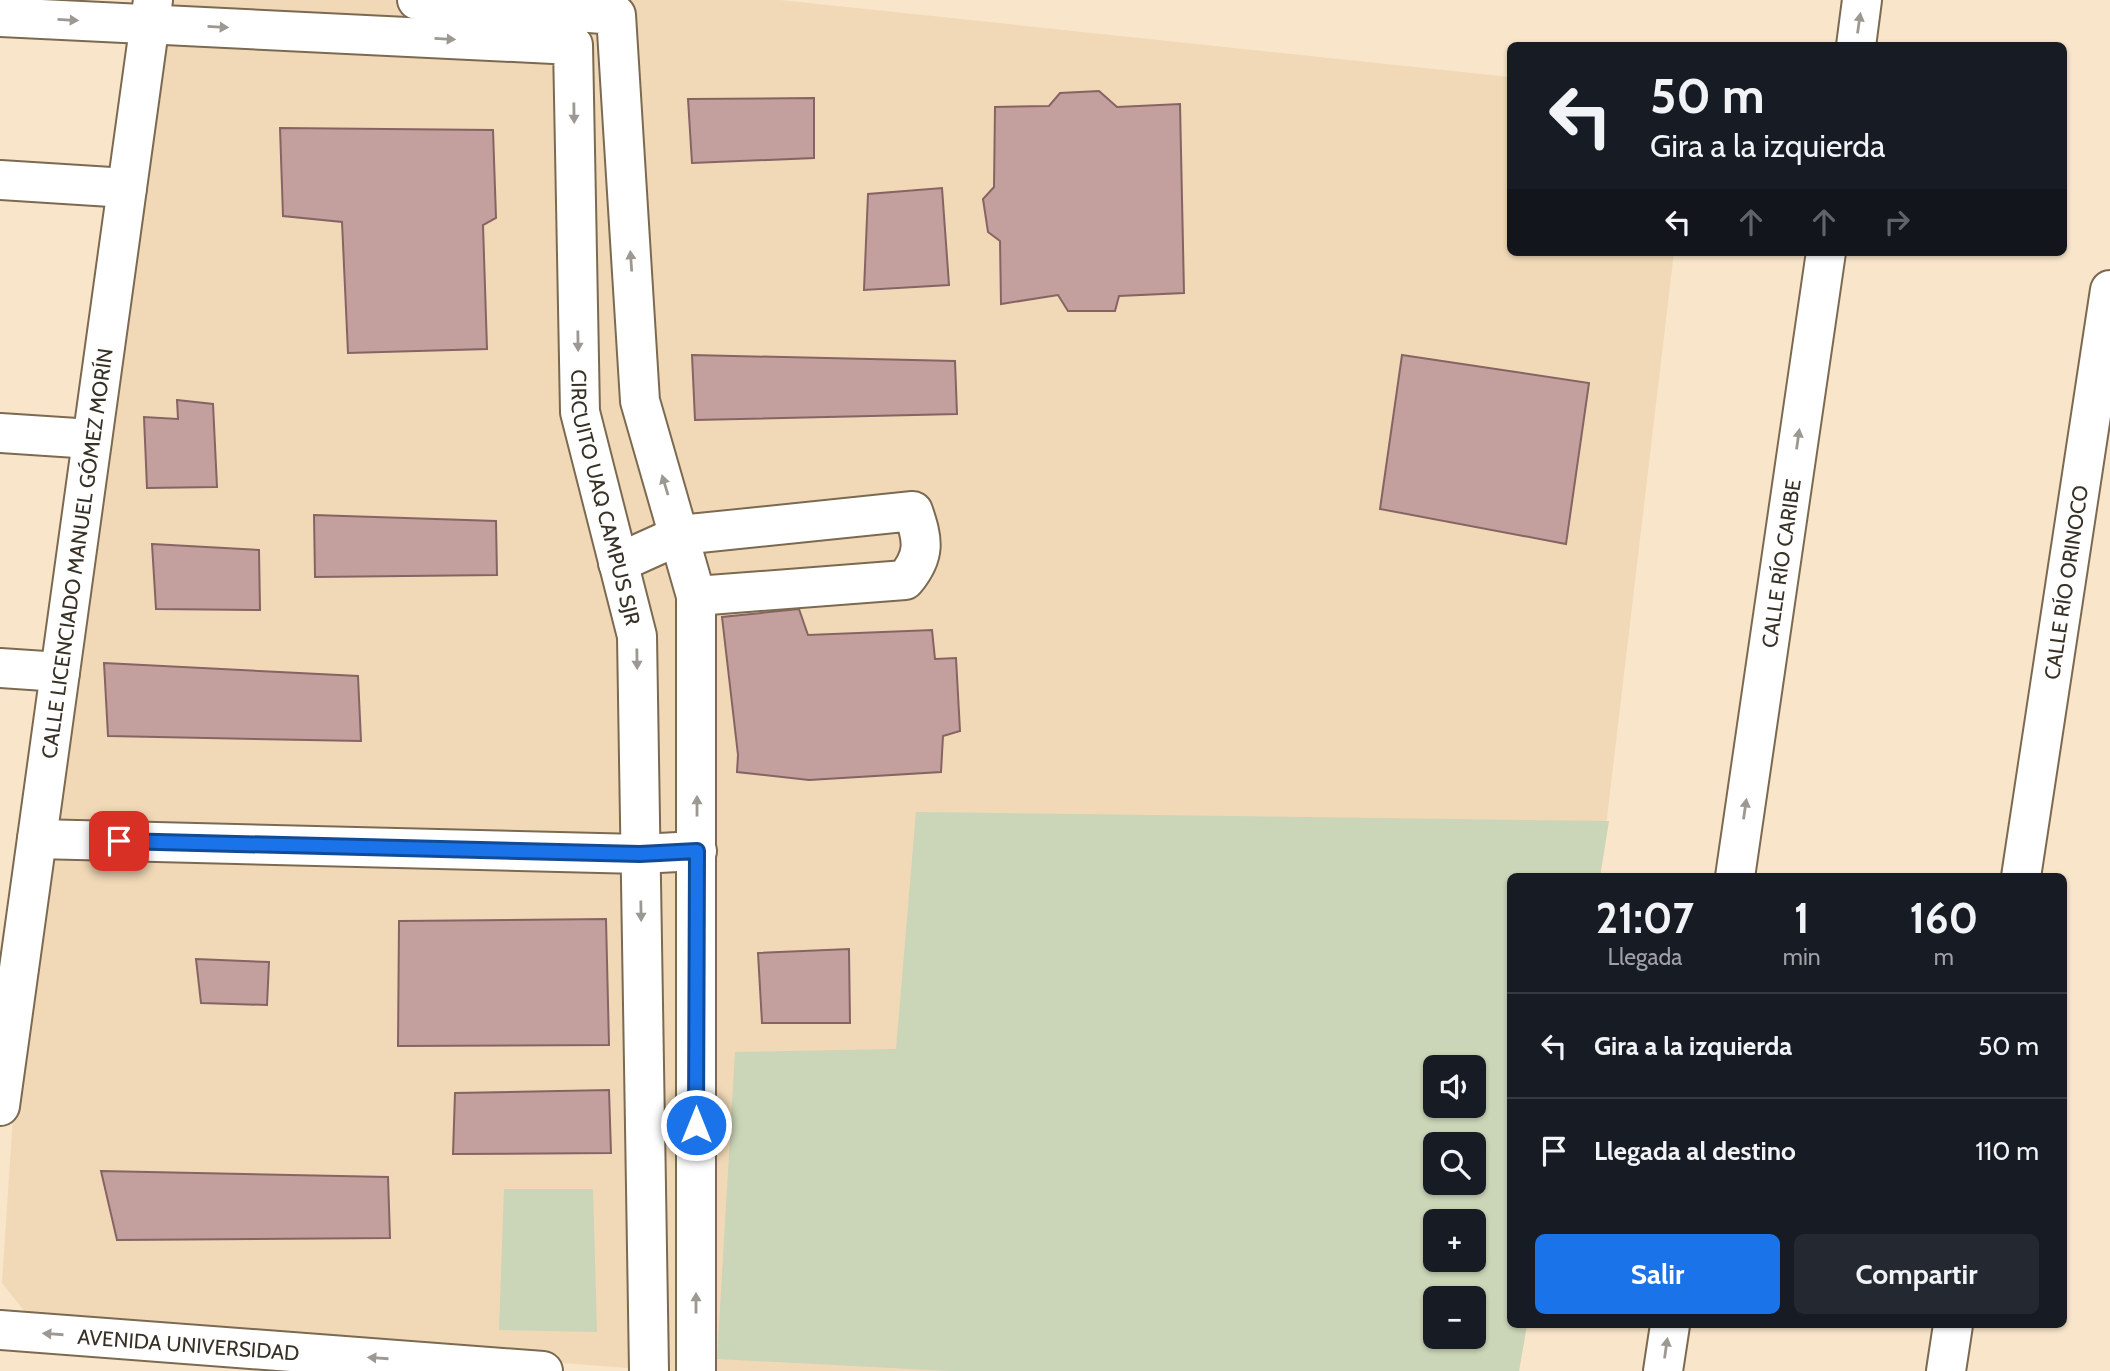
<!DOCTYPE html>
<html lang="es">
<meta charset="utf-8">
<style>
:root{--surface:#171b24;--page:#242831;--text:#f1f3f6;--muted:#9ea1a6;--line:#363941;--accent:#1a73e8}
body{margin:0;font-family:Cabin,sans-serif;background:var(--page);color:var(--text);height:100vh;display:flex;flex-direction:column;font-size:26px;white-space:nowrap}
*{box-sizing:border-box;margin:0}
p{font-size:23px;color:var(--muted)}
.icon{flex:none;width:38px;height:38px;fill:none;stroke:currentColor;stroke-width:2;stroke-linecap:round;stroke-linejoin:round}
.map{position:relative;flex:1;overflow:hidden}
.details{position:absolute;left:1507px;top:873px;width:560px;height:455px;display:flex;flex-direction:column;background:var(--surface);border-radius:10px;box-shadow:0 2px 5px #0004}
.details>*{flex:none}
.banner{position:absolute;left:1507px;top:42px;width:560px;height:214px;border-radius:10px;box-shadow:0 2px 5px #0004;background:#171b24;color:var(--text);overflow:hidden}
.tools{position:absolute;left:1423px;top:1055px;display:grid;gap:14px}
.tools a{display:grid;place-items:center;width:63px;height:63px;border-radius:10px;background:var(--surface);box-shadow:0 2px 5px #0004;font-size:35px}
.pin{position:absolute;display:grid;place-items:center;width:60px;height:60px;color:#fff;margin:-30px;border-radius:14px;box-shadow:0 4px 10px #0006}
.me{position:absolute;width:77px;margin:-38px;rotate:0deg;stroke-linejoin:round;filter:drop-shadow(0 0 5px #0008)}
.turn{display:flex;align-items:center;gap:24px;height:147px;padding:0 28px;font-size:32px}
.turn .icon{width:91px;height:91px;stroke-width:2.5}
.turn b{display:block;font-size:49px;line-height:60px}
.lanes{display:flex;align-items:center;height:66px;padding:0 28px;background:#0003;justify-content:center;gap:35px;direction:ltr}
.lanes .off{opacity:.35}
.eta{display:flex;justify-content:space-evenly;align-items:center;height:119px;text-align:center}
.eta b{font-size:42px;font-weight:700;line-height:49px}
.primary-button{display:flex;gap:14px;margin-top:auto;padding:14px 28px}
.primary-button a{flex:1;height:80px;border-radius:10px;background:var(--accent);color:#fff;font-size:28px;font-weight:700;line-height:80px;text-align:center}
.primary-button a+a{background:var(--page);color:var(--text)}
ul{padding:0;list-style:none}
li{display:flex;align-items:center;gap:21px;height:105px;padding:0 28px;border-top:2px solid var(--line)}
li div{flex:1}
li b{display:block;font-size:26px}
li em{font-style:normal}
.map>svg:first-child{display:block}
.built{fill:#f1d9b7;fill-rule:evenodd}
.green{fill:#cbd5b7;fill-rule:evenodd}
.building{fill:#c39f9e;stroke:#856463;stroke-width:2}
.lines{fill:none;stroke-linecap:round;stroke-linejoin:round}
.minor-casing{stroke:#7b6a51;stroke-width:42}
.major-casing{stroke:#7b6a51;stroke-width:42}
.minor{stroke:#fff;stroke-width:38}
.major{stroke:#fff;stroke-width:38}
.oneway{fill:#9c9892}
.route-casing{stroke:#114b97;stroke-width:18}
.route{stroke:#1a73e8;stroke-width:12}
.labels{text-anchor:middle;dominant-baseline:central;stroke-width:5;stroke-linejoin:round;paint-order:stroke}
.street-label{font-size:21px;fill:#383126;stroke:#fcf4e9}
</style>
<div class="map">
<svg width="2110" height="1371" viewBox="0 0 2110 1371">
<rect width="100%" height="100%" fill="#f9e5c9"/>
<path class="built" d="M170,0h610l730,77v175h164l-74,625h-90v448h17l-8,46h-851l-634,-48 -32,-40 24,-365zM1435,1068h39v38h-39zM1435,1144h39v39h-39zM1435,1222h39v38h-39zM1435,1298h39v39h-39z"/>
<path class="green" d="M916,812l693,9 -9,56h-90v448h17l-8,46h-570l-232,-12 18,-307 161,-3zM1435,1068h39v38h-39zM1435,1144h39v39h-39zM1435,1222h39v38h-39zM1435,1298h39v39h-39z
M504,1189h89l4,143 -98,-2z"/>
<path class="building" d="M1099,91l18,16 63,-3 4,189 -65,3 -4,15h-47l-10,-16 -57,9 -1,-63 -12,-9 -5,-33 11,-12 1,-80 54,-1 11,-13z
M814,98v60l-122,5 -4,-64z
M280,128l213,2 3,88 -13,7 4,124 -139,4 -6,-131 -59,-6z
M942,188l7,97 -85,5 4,-96z
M692,355l263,6 2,53 -262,6z
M1402,355l187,28 -23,161 -186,-35z
M177,400l36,4 4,83 -70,1 -3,-71 34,2z
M314,515l182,6 1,54 -182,2z
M152,544l107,6 1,60 -104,-1z
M799,609l9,26 124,-5 3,29 21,-1 4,73 -17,5 -2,36 -132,8 -72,-8 1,-17 -16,-138z
M104,663l254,13 3,65 -253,-5z
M606,919l3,126 -211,1 1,-125z
M849,949l1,74h-88l-4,-70z
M196,959l73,3 -2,43 -66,-2z
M609,1090l2,63 -158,1 2,-61z
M101,1171l287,6 2,61 -273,2z"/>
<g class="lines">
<defs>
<g id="minor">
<path d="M417,0l199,15 24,386 56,195v775"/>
<path id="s1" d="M0,17l573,28 7,367 57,224 12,735"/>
<path d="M1856,46l6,-46"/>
<path d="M0,180l127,8"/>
<path d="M0,433l92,6"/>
<path d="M618,563l62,-28 233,-24c10,29 13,44 -8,69l-209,16"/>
<path d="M0,668l60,4"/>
<path d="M37,839l603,15 57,-3"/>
<path id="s2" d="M1735,877l91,-625"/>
<path id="s3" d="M2021,877l89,-587"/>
<path id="s4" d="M0,1106l153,-1106"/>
<path d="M1663,1371l7,-46"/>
<path d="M1946,1371l7,-46"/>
</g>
<g id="major">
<path id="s5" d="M0,1330l543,41"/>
</g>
</defs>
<use href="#minor" class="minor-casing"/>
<use href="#major" class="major-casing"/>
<use href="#minor" class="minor"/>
<use href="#major" class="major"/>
</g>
<defs><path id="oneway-solid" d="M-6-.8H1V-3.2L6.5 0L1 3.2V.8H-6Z" transform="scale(1.75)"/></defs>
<g class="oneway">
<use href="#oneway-solid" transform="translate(68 20) rotate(3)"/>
<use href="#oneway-solid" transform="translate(1859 23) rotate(-82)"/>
<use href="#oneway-solid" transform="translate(218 27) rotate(3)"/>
<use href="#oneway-solid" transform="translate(445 39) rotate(3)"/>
<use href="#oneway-solid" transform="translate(574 113) rotate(89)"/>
<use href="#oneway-solid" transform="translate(631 261) rotate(-94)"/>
<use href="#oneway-solid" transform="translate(578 341) rotate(89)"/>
<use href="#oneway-solid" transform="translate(1798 439) rotate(-82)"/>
<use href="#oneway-solid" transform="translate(665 485) rotate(-107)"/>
<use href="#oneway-solid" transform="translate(637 659) rotate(89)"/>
<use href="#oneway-solid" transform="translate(697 806) rotate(-90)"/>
<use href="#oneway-solid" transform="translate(1745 809) rotate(-82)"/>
<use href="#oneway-solid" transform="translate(641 911) rotate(89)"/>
<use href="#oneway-solid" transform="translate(696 1303) rotate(-90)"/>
<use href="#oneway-solid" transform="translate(53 1334) rotate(-176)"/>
<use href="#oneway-solid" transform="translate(1666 1348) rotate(-82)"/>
<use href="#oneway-solid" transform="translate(378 1358) rotate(-176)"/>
</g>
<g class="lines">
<defs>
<path id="route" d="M119,841l521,13 57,-3 -1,274"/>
</defs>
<use href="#route" class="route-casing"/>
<use href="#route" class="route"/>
</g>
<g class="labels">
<g class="street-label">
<text stroke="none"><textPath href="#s1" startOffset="1029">CIRCUITO UAQ CAMPUS SJR</textPath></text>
<text stroke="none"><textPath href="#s4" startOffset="558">CALLE LICENCIADO MANUEL GÓMEZ MORÍN</textPath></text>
<text stroke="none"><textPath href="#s2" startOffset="317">CALLE RÍO CARIBE</textPath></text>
<text stroke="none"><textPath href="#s3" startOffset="298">CALLE RÍO ORINOCO</textPath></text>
<text stroke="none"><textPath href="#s5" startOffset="189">AVENIDA UNIVERSIDAD</textPath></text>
</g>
</g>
</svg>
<div class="tools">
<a><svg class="icon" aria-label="sound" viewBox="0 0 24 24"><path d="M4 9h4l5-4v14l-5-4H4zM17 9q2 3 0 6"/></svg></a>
<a><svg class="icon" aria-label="search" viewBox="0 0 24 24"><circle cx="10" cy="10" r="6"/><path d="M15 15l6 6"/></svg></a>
<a>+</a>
<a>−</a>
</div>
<div class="pin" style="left:119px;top:841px;background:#d93025"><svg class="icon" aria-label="arrive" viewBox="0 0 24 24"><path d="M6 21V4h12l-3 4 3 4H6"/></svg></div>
<svg class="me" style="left:696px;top:1125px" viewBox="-20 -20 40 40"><circle r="17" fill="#1a73e8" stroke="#fff" stroke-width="3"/><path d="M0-11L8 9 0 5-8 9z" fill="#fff"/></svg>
<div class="banner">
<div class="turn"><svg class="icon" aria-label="left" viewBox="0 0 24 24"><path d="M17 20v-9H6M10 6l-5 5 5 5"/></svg><div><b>50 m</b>Gira a la izquierda</div></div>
<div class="lanes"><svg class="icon" aria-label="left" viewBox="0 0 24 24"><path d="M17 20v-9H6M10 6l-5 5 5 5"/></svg><svg class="icon off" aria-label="ahead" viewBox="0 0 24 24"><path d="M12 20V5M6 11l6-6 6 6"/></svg><svg class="icon off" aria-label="ahead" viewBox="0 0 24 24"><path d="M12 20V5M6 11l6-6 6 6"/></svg><svg class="icon off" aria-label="right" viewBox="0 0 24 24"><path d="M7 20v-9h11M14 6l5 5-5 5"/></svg></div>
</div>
<section class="details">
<div class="eta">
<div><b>21:07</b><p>Llegada</p></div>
<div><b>1</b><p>min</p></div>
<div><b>160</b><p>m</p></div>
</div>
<ul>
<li><svg class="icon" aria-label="left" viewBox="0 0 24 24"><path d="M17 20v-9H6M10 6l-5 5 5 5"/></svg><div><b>Gira a la izquierda</b></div><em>50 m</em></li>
<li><svg class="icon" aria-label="arrive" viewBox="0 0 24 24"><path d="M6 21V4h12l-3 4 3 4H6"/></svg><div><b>Llegada al destino</b></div><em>110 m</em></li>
</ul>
<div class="primary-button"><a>Salir</a><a>Compartir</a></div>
</section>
</div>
